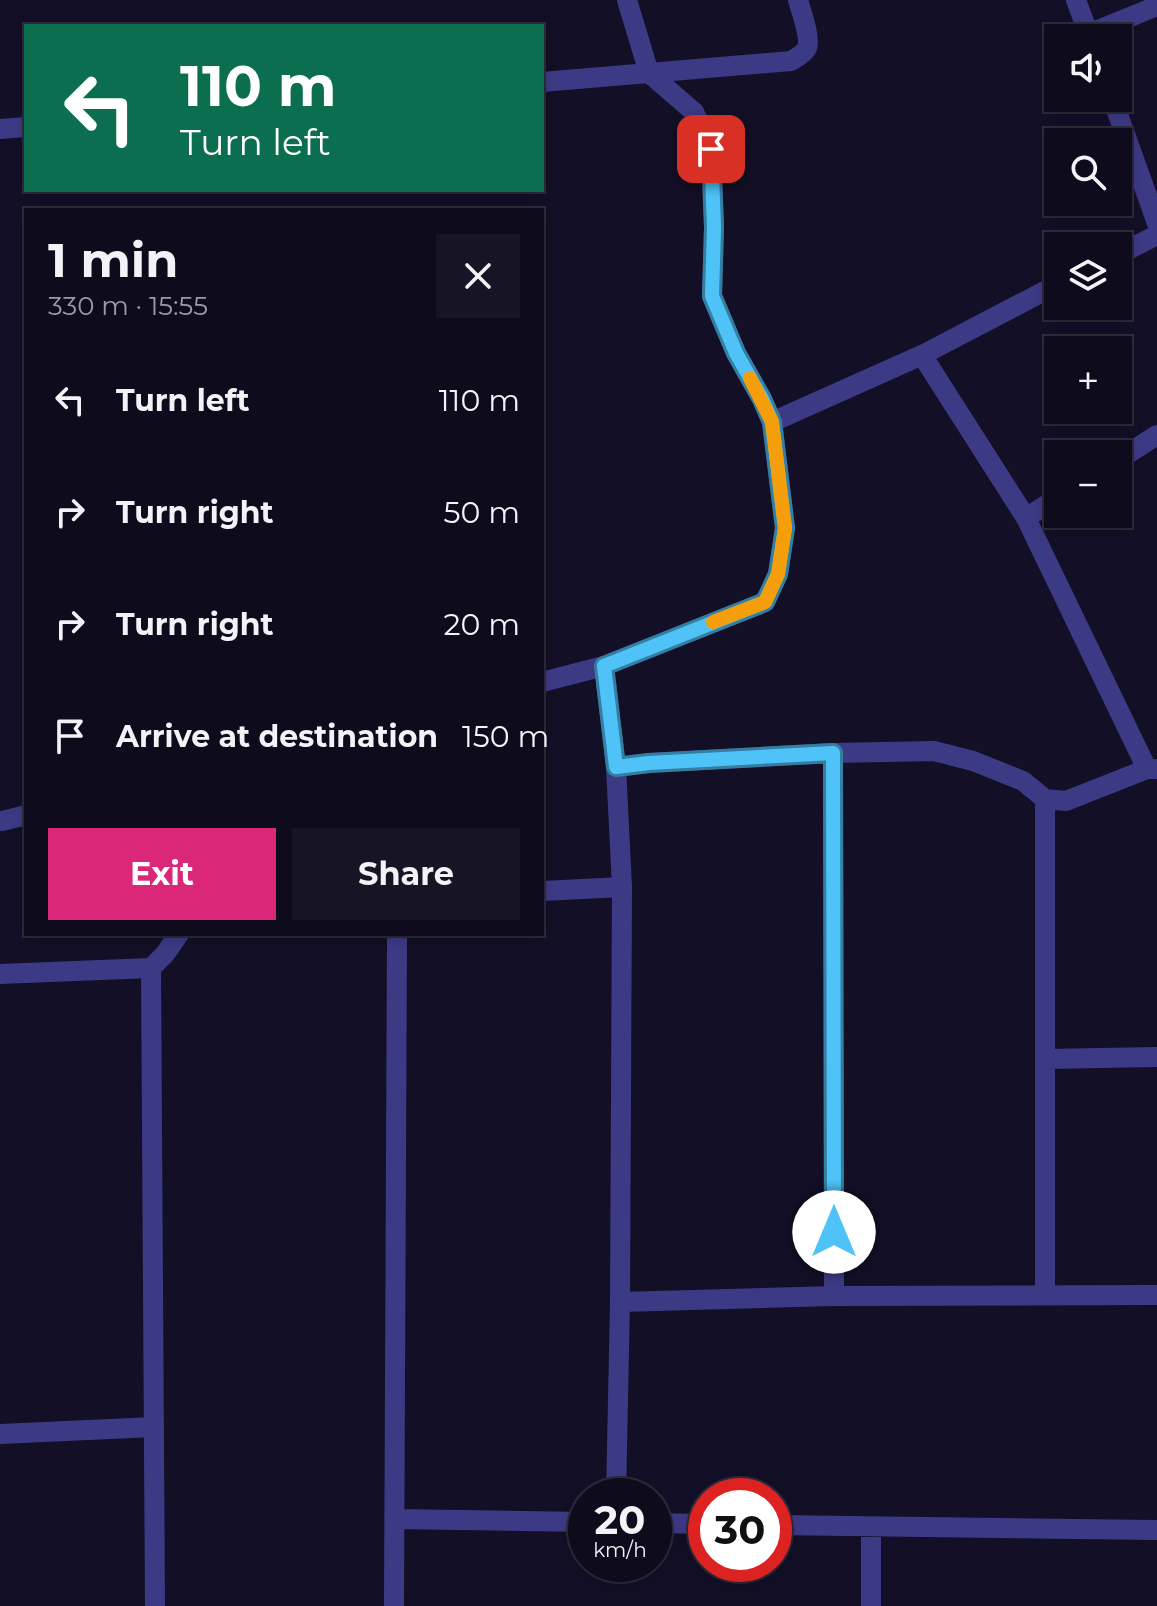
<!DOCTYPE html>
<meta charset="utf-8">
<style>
:root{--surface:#0e0b1c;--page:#171425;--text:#f1f3f6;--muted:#9b9ba3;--line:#2e2b3b;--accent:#db2777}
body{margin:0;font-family:Montserrat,sans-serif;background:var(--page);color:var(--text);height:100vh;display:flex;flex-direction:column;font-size:30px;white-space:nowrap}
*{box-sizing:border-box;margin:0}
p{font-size:26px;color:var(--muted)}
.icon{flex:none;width:44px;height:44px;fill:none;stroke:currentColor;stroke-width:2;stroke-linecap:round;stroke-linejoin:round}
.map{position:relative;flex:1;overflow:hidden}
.sheet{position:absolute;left:24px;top:208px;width:520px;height:728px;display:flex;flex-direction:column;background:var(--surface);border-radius:0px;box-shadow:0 4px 12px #0003,0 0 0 2px var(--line)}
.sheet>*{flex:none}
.hud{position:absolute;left:24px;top:24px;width:520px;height:168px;border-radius:0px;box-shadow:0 4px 12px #0003,0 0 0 2px var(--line);background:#0b6e4f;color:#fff;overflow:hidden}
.controls{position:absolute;left:1044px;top:24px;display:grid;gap:16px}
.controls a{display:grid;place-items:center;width:88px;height:88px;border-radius:0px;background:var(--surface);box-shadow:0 4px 12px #0003,0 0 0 2px var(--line);font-size:40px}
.speed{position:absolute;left:568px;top:1478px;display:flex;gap:16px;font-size:40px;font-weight:700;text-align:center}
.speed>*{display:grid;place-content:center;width:104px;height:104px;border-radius:50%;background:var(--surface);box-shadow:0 4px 12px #0003,0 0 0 2px var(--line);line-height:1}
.speed small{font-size:20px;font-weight:400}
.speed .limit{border:12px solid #d22;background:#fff;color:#111}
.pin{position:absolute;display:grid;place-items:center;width:68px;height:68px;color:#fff;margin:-34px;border-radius:16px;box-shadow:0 4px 12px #0006}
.me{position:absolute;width:88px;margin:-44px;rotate:0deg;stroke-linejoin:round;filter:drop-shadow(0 0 6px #0008)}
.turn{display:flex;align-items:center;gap:28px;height:168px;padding:0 24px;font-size:36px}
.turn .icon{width:104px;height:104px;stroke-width:2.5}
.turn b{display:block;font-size:56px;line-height:68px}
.round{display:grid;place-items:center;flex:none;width:84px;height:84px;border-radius:0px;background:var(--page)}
.head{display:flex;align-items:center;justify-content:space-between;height:136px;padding:0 24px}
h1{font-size:48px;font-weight:700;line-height:60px}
.action{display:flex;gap:16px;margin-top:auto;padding:16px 24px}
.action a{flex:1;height:92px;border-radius:0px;background:var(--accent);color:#fff;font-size:32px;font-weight:700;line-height:92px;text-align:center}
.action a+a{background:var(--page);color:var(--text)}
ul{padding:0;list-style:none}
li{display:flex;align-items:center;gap:24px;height:112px;padding:0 24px}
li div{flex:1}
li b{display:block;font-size:30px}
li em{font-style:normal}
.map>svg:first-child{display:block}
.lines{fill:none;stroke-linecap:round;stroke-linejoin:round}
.minor{stroke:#3d3a85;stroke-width:20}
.route-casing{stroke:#337fa1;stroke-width:20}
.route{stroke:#4fc3f7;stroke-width:14}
.slow{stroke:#f59e0b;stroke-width:14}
</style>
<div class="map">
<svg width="1157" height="1606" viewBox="0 0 1157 1606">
<rect width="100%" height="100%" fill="#130f26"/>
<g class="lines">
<path class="minor" d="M1076,0l14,38
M1088,34l69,-28
M542,82l249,-21c5,-3 13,-7 16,-13 4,-10 -6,-37 -9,-48
M1112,98l45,125
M0,129l26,-2
M1118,255l39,-20
M922,355l104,163 121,251
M772,422l150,-67 136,-71
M1118,460l39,-25
M1026,518l32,-21
M604,666l12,101 6,120 -2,415 -4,194
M542,682l62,-16 161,-64 13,-28 7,-46 -13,-106 -10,-23 -26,-46 -24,-57 2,-69 -3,-78 -17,-37 -45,-39 -22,-73
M833,753l1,543
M616,767l33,-4 184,-10 101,-2 39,10 50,20 22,18 21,2 81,-32h10
M2,821l24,-6
M542,891l80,-4
M151,968l4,638
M0,974l151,-6 14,-14 14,-20
M1045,1059l112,-2
M1045,1294v-495
M620,1302l214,-6 323,-1
M0,1434l154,-7
M395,1519l191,3
M654,1523l52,1
M774,1525l383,5
M394,1606l3,-672
M871,1606v-79"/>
</g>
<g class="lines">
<defs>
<path id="route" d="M711,149l3,78 -2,69 24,57 26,46 10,23 13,106 -7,46 -13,28 -161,64 12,101 33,-4 184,-10 1,479"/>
</defs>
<use href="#route" class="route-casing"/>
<use href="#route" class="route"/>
<path class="slow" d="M713,622l52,-20 13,-28 7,-46 -13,-106 -22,-44"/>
</g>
</svg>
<div class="controls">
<a><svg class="icon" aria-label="sound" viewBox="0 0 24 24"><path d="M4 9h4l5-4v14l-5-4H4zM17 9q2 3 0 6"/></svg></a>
<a><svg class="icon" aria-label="search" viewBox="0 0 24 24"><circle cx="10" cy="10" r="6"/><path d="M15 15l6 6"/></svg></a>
<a><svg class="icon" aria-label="layers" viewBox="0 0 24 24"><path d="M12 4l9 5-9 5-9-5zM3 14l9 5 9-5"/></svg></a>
<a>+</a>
<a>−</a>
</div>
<div class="speed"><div>20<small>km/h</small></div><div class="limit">30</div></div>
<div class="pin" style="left:711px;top:149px;background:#d93025"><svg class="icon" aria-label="arrive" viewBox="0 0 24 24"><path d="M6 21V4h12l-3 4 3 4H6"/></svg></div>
<svg class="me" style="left:834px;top:1232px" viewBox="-20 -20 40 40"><circle r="19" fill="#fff"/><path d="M0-13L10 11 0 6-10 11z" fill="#4fc3f7"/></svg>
<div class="hud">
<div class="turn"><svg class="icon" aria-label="left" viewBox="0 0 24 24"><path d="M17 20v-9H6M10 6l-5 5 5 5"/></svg><div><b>110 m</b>Turn left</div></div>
</div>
<section class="sheet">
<div class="head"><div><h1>1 min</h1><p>330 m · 15:55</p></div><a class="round"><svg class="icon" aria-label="close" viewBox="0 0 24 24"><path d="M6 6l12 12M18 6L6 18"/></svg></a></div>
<ul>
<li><svg class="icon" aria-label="left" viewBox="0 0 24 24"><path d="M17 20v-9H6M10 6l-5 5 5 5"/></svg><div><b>Turn left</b></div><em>110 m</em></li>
<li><svg class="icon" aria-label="right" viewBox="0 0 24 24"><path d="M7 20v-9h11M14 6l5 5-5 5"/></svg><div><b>Turn right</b></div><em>50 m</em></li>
<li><svg class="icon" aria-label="right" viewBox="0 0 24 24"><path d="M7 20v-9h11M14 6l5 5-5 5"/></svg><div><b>Turn right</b></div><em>20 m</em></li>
<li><svg class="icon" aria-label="arrive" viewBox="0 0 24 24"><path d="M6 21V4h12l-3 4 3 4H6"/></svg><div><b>Arrive at destination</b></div><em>150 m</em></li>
</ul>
<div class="action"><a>Exit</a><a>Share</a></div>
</section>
</div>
